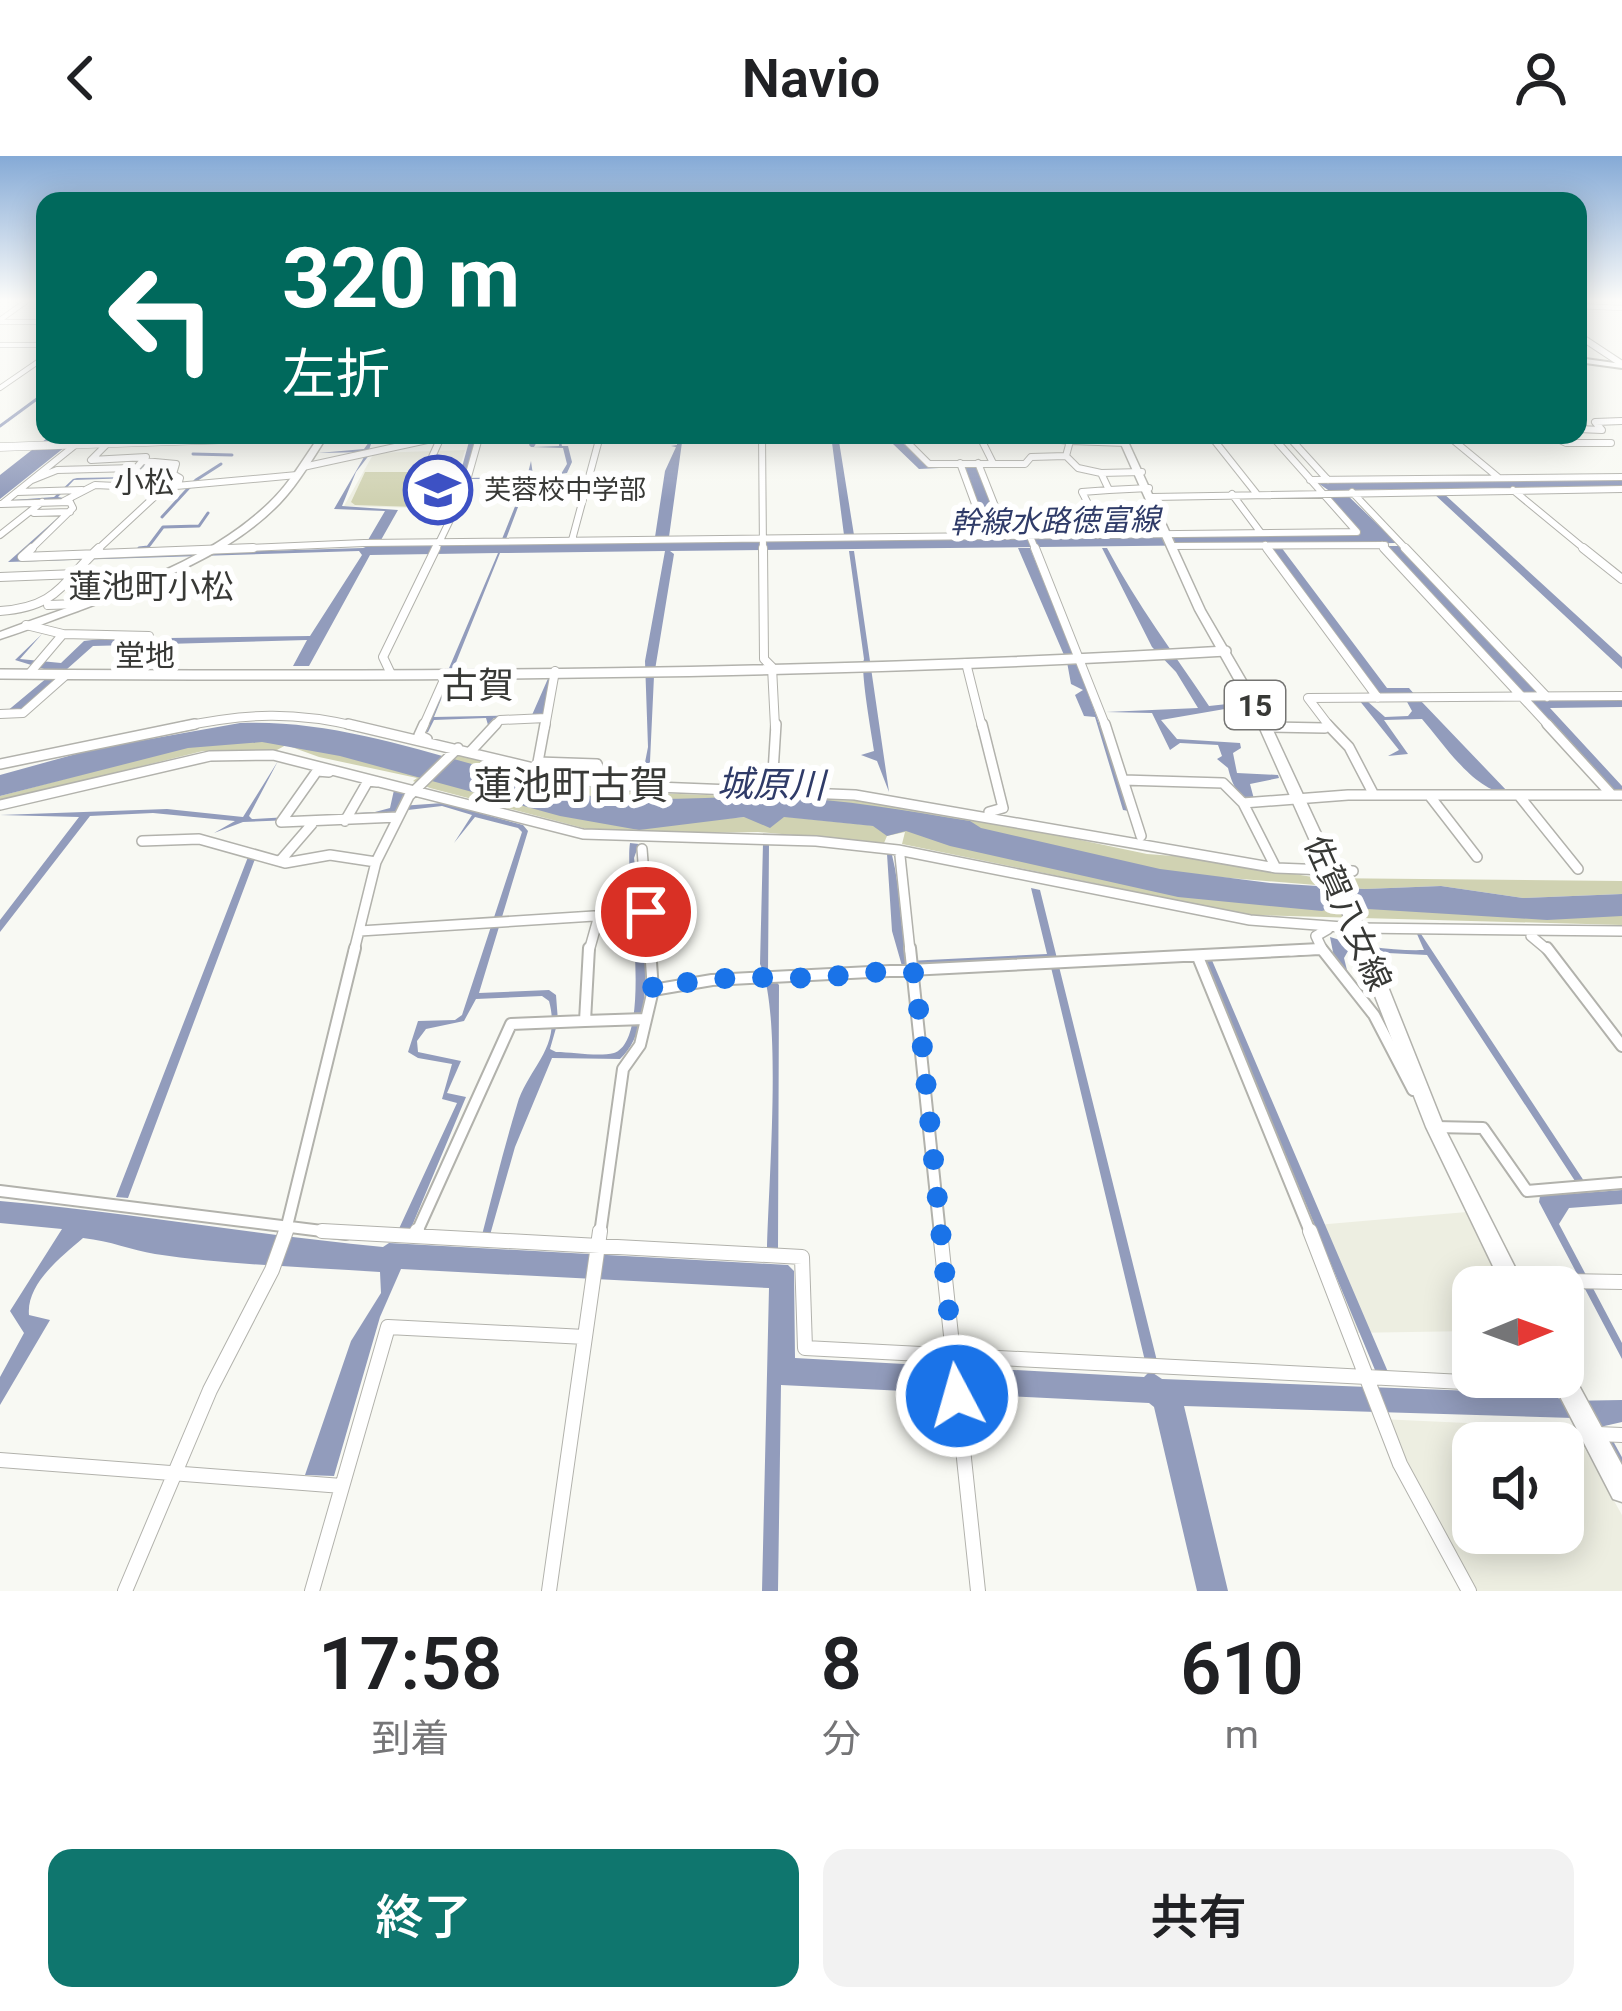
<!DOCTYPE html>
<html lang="ja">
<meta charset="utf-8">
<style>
:root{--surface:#fff;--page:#f2f2f2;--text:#202124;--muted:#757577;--accent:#0f766e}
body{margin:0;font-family:Roboto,"Noto Sans JP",sans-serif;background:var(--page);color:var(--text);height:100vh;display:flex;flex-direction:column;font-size:45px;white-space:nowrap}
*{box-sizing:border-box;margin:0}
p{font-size:39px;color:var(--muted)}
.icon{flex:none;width:66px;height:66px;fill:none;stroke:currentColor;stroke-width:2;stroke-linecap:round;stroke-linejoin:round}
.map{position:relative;height:1435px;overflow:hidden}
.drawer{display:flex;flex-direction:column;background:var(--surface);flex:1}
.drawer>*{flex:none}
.banner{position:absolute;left:36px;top:36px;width:1551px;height:252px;border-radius:24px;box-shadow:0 6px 30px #0003;background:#00695c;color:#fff;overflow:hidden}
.needle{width:78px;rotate:89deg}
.controls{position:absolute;left:1452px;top:1110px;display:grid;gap:24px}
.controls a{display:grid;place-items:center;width:132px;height:132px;border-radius:24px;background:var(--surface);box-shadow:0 6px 30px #0003;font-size:60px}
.pin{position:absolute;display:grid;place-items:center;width:102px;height:102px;color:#fff;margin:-51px;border:6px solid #fff;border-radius:50%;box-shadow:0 3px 12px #0007}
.me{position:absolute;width:132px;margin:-66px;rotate:354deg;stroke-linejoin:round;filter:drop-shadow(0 0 9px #0008)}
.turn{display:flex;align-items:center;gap:42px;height:252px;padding:0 48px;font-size:54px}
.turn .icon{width:156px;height:156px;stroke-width:2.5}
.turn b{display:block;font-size:84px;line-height:102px}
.eta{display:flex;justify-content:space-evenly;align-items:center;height:204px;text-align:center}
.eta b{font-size:72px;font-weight:600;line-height:84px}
.cta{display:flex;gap:24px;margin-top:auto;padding:24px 48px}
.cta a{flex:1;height:138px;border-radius:24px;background:var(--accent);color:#fff;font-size:48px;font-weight:600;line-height:138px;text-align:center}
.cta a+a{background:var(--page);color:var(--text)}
header{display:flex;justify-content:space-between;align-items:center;height:156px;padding:0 48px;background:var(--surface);font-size:54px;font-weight:600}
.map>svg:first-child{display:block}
.built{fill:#edeee1;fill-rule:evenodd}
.green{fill:#d0d2b2}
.water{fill:#929cbc}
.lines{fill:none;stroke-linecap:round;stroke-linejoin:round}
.stream-far1{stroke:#929cbc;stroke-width:3}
.stream{stroke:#929cbc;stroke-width:4.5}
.minor-far5-casing{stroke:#b2b2ac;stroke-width:6}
.minor-far4-casing{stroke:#b2b2ac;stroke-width:8}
.minor-far3-casing{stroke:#b2b2ac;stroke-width:10}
.minor-far2-casing{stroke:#b2b2ac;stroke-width:12}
.minor-far1-casing{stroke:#b2b2ac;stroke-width:14}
.minor-casing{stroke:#b2b2ac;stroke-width:16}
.tertiary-far2-casing{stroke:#b2b2ac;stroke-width:8}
.tertiary-far1-casing{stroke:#b2b2ac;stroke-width:9}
.tertiary-casing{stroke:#b2b2ac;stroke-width:12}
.primary-casing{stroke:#b2b2ac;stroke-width:3}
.trunk-casing{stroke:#b2b2ac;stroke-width:4}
.minor-far5{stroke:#fff;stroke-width:4.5}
.minor-far4{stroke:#fff;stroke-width:6}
.minor-far3{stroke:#fff;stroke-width:8}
.minor-far2{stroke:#fff;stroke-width:9}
.minor-far1{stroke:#fff;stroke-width:10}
.minor{stroke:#fff;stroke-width:14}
.tertiary-far2{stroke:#fff;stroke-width:6}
.tertiary-far1{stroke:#fff;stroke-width:8}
.tertiary{stroke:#fff;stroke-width:9}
.primary{fill:#fff;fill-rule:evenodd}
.trunk{fill:#fff;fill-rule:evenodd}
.route{stroke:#1a73e8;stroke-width:21;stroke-dasharray:0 37.8}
.labels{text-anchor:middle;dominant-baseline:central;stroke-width:12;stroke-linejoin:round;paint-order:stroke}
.far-poi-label{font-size:27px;fill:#383936;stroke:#fff;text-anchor:start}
.far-neighbourhood-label{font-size:30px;fill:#383936;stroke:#fff}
.far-water-label{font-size:30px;font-style:italic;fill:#2f3b68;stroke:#fff}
.shield{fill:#fff;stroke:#747472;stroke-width:3}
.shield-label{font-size:30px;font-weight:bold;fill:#383936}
.far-quarter-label{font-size:33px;fill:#383936;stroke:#fff}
.street-label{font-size:33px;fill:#383936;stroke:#fff}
.neighbourhood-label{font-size:36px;fill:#383936;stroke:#fff}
.water-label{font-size:36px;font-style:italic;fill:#2f3b68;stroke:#fff}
.quarter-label{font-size:39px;fill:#383936;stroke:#fff}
</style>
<header><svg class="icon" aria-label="back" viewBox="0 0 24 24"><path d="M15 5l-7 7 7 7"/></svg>Navio<svg class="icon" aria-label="person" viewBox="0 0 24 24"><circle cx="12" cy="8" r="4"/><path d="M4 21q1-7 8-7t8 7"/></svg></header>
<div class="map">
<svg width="1622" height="1435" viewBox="0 0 1622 1435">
<rect width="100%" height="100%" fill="#f8f9f3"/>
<path class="built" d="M465,294l-8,27 7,3 -10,29 -110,-3 30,-53z
M1467,1056l39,75h-33v44l-125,2 -43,-107z
M1380,1263l193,9 49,87v76h-160zM1473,1287h90v90h-90z"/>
<path class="green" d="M365,316h52l-7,18 13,1 -6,16 -62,-2 -4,-3z
M271,582l384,86 115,-9 136,14 300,64 123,11 293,7v14l-372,-10 -348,-71 3,-12 -18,4 -3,7 -126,-11 -107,2 -64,-5 -157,-41 -17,-7 4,-3 -98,-21 -33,-12 -9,5 -74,1 -203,50v-5l189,-50z
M430,598l20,5 6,-5 147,37 257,10 115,17 172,36 53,4 118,20 304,3v13l-99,4 -82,-12 -76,3 -209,-17 -221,-51 -355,-21z"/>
<path class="water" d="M51,279h29l-80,64v-24z
M374,279l-5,15 24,1 -23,3 -14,18 -14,34 56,4 -17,30 121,-1 24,-60h-64l-3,-1 11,-40 7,2 -13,38 63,-1 4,-16 2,14 28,-1 6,-10 -4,-16 -32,-1 -2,-2 4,-8 6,1 -5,9 25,-1 1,-9 2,9h6l4,16 -5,11 -38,5 -23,61 149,-2 10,-66 11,-24 -5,-1 6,-1v-10h6l-14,102 175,-2 -13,-100h7l16,100 505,-2 -32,-39 4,-2 -16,-11 307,-3v10l-280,2 55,53 -727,8 4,3 -20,122 -5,107h-8l7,-36 -3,-86 20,-110 -165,2 -66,164 98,-2 18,-41 -7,43 -49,1 -6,7 -2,-7 -52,2 -6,12 -7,2 77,-181 -128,2 -61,111h-16l14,-26 -214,6 -71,63 -16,3 48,-40 -39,-12 27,-26 -22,25 41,4 23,-22 16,-2 210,-3 52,-81 -3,-4 -351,11 63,-56c-18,-13 -50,-1 -71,-5l54,-4 19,-18 4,-1 53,-1 14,-22 -42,3 43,-4 2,9 -15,15 -58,2 -16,17 16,3v5l-57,53 346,-10 8,-3 -3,-5 17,-29 -51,-2 33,-57 -49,1 46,-4z
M895,279h10l-1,9 22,21 49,-1 27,69h-14l-29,-66 -40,2 -26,-25z
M1432,336h10l180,165v12z
M1386,390h14l140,149h-17z
M1270,391h11l106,141h22l6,7h-34z
M1018,392h12c36,89 70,170 99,263l-6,-1 -28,-93 -11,-1 -9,-21 8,-5 -12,-6 -4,-22z
M1102,392h5c31,58 66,104 102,158l37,-4 2,3 -87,15 16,19 63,4 1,5 -8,5 4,20 41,2 1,3 -29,6 4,15c-17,1 -23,-19 -26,-31l-11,-9 5,-3 -4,-11 -38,-2 -10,7 -18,-37 -46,-1 92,-4 -22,-36 -24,-25z
M849,395h5l35,241 -12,-31 -16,-6 13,-4c-3,-20 -14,-81 -10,-92z
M1622,543v8l-72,1 72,78v6h-9l-85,-92z
M1359,544l8,1 18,16 23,-1 4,-5 -6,-11h14l89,93c-33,1 -66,-50 -87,-74l-38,1 24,34 -20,2 11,-6z
M240,567c92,-4 184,29 272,52l15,8 22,1 2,5c77,18 149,6 228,8 64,2 128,14 191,24l11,7 179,41 110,14 95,6 76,-3 82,12 99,-4v22l-75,4 -212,-13 -13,4 -144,-14 -228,-51 -44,-15 -19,5 -14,-10 -89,-9 -14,11 -26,-11 -105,13 -79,-14 -220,-60 -78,-14 -74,6 -188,48v-21l94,-26z
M278,605l-29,55 3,3 123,-7 15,-4 4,-18 11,2 -5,14 43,-3 80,22 5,6 -49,162 70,-3 7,5 2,26 -8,28 6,3c17,0 42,5 58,1 41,-14 10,-173 16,-210l9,1 -5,14c7,52 28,163 -14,201l-68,-1 -37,89 -25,88h-8c11,-43 22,-87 35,-130 11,-38 45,-56 32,-104l-7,-5 -66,3 -12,22 -38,8 -9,12 1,11 43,9 -14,32 19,4 -57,136h-12l60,-130 -15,-4 10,-35 -34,-6 -10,-6 10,-31 37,-1 7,-5 60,-183 -4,-4 -43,-11 -21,26 18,-28 -30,-9 -102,12 -97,4 -29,11 21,-12 -82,-8 -63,3 -90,116v-12l79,-103 -79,-2 167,-6 76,8z
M763,687l6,1 -1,128 11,13 -1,265 -11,1c1,-64 16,-237 -7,-287z
M887,698l5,1c9,34 7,71 16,106l139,-7 -16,-66 9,2 117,471h-12l-96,-402 -147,7 -10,-35z
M248,701l7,2 -127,339 -12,-1z
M1417,778h4l163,247h-9l-148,-226 -79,-4 -4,7 7,28 -16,-24 -5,-25c28,9 63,14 94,13z
M1211,802l177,414 -13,-2 -171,-411z
M1622,1034v14l-53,4 -10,16 63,119v16l-83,-157 1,-6z
M0,1045c128,11 255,34 383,46l6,-4 399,22 6,6 1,87 349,19 6,-6 12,8 388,15 14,7 58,-1v22l-22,5 -27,-9 -389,-12 44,185h-31l-43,-184 -5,-4 -368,-18 -3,206h-16l7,-303 -368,-19 -21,48 -46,159 -29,-1 46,-134 30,-48 -1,-21c-75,-5 -151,-7 -225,-18 -24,-4 -44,-13 -72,-16 -22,19 -57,46 -54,77l21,5 -50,85v-28l24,-44 -14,-22 52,-82 -62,-6z"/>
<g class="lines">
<path class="stream-far1" d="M0,270l45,-33
M193,298l39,1
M162,361l34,-37 25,-16
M139,392l9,-1 15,-20 36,-1 9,-13"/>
<path class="stream" d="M1610,1284l12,22"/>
<defs>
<path id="minor-far5" d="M1578,150l44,2
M0,164l28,-20
M0,166h45
M0,189h45
M0,232l45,-31"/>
<path id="minor-far4" d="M1578,273l24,1 -7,-8 27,-1
M762,279l1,116
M909,279l-1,8 21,21h96l6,-7 35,-1 4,-15 56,2
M979,279l14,28
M1017,279l53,6
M1210,279l46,58
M1287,279l41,45
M1447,279l52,43
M1550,279l16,8h45
M441,281l195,-2
M107,288l-16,16 55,-3 -23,26
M1066,300l12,12 23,5 8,17 -27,2 22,42
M144,305l32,3 -3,10 7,4 -2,7
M960,307l26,71
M978,307l28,71
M303,311l138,-30 -14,31
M1101,317l41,-1
M32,324l25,-10 77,-2
M1310,324l312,-3
M1109,334l40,-2
M1513,334l74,61
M17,336l65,-2
M1352,336l56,59
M1232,338l29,39
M1152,341l470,-8
M64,345l31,-16 65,3
M3,347l71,-57
M1,348l69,-2 3,6 -44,43
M34,357l36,-1
M1029,378l7,17
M0,379l42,-33
M572,384l28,-104
M1265,389l4,6
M1382,389l5,6
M1172,390l213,-1
M96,395l69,-64 132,-12
M180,395l184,-8 993,-11 -86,-97
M435,395l29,-60 15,-53"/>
<path id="minor-far3" d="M32,392l-10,9 231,-9
M763,392l1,111 8,8 3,60
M1035,392l71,179
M1267,392l111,150
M1384,392l166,179
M1405,392l142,149
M1583,392l39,31
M0,421l76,-3
M48,449l30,-1
M0,455c58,-4 61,-28 99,-63
M26,469l37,9 -34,40
M63,478l86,2
M966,507l16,64
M391,518l-8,-17 53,-109
M0,558l23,-1 43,-38
M180,571c67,-14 113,-16 180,0
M423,571l24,-54
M493,571l7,-7 46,-2
M545,571l10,-56
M1265,571h6
M1330,571l-22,-29 314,-2"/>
<path id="minor-far2" d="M348,568l257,61 250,10 421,73 77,3
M424,568l-5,11 8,4
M545,568l-7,38 59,2 6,15 -8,-1
M982,568l21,84 -14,4
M1105,568l18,56 100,3 20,20 105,-8h274
M1327,568l22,23 25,48
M1547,568l65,71
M1265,571l60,1
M471,595l25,-27
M0,608l195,-40
M329,616l-12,-1 -36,51 117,-5
M1123,624l18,56
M772,633l4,-65
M1429,639l48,62
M1520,641l58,72
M1243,647l33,65
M0,649l210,-49 63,-1 310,79 233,7 82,9 352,70 106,8
M345,665l23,-40 9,1
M142,685l57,-2 86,24 45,-8 46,7
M642,693l8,102
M900,700l10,95
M280,705l32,-37
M1357,772l265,3
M360,775l234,-15 4,3 -9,32
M1531,780l18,15
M354,795l22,-89 33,-66 49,-48
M1291,795l29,-2
M1323,795l-7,-15 12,-7"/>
<path id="minor-far1" d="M589,792l-4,73 60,-2
M910,792l30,286
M1321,792l53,67 39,75
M1547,792l75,98
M1198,801l113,277
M653,834l59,-10 608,-31
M1435,971l48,1 44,63 95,-8
M0,1035l346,43
M285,1078l70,-286
M416,1078l95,-210 74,-3
M600,1078l23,-165 17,-24 13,-55 -3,-42"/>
<path id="minor" d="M322,1075l480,26 3,91 757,39
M940,1075l38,360
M1310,1075l90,233 69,127
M415,1080l2,-5
M1513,1124l109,2
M1597,1278l25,1
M0,1304l342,26
M125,1435l85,-201 62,-120 14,-39
M312,1435l76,-264 197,10
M549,1435l51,-360"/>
<path id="tertiary-far2" d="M1578,179l44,29"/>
<path id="tertiary-far1" d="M0,291l323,-11"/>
<path id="tertiary" d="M0,518c408,3 819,1 1226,-23"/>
<path id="primary" d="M320,279h8c-15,23 -29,48 -48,68 -53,55 -132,82 -202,108 -26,9 -52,20 -78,28v-7c91,-35 197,-60 269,-129 21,-20 35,-45 51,-68z
M1117,279h8l80,175 60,103 98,211 81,203 81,160h-22l-77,-160 -79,-203 -94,-211 -58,-103z
M1563,1210l7,3 52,96v37l-9,-3 -59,-114 -3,-8h12z"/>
<path id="trunk" d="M1578,202l44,6v4l-44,-6z"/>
</defs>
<use href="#minor-far5" class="minor-far5-casing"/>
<use href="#minor-far4" class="minor-far4-casing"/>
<use href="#minor-far3" class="minor-far3-casing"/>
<use href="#minor-far2" class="minor-far2-casing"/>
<use href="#minor-far1" class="minor-far1-casing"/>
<use href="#minor" class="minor-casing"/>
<use href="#tertiary-far2" class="tertiary-far2-casing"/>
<use href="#tertiary-far1" class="tertiary-far1-casing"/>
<use href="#tertiary" class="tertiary-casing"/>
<use href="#primary" class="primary-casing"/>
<use href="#trunk" class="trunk-casing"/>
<use href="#minor-far5" class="minor-far5"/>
<use href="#minor-far4" class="minor-far4"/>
<use href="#minor-far3" class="minor-far3"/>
<use href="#minor-far2" class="minor-far2"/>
<use href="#minor-far1" class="minor-far1"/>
<use href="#minor" class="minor"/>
<use href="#tertiary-far2" class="tertiary-far2"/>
<use href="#tertiary-far1" class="tertiary-far1"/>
<use href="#tertiary" class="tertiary"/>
<use href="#primary" class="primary"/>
<use href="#trunk" class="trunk"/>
</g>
<linearGradient id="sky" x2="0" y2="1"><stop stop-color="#85aad6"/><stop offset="0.42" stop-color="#fcfcfa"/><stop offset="1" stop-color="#fcfcfa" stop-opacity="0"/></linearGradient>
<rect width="1622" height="344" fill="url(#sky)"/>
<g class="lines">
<path class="route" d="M646,756l7,78c49,-14 99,-13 150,-12 39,0 73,-10 112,-5l42,423"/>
</g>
<defs>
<symbol id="school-ring" viewBox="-11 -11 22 22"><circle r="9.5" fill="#fff" stroke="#3d51c4" stroke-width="1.5"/><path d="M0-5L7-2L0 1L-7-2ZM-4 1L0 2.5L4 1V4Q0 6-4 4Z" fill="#3d51c4"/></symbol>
</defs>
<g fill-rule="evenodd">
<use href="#school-ring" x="400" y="296" width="76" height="76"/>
</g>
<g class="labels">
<g class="far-poi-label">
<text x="484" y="334">芙蓉校中学部</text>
</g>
<g class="far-neighbourhood-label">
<text x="144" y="326">小松</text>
<text x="145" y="499">堂地</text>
</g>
<g class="far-water-label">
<text transform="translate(1055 365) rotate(-1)">幹線水路徳富線</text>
</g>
<rect class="shield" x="1225" y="525" width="60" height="48" rx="9"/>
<g class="shield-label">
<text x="1255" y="549">15</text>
</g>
<g class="far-quarter-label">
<text x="151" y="430">蓮池町小松</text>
</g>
<g class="street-label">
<text transform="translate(1348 757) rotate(66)">佐賀八女線</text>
</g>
<g class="neighbourhood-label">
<text x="478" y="530">古賀</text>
</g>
<g class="water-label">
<text transform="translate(771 629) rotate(1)">城原川</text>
</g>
<g class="quarter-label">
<text x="571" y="630">蓮池町古賀</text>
</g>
</g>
</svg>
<div class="controls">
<a><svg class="needle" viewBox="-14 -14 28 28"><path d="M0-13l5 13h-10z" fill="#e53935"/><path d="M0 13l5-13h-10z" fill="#757577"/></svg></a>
<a><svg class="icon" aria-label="sound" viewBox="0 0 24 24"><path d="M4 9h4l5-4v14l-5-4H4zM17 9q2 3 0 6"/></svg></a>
</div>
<div class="pin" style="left:646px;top:756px;background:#d93025"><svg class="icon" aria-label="arrive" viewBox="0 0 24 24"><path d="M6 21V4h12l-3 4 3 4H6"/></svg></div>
<svg class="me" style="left:957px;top:1240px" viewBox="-20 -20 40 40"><circle r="17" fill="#1a73e8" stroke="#fff" stroke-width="3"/><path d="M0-11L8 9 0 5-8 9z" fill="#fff"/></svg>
<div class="banner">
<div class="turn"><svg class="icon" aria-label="left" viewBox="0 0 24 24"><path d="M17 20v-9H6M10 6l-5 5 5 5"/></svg><div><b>320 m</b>左折</div></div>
</div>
</div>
<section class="drawer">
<div class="eta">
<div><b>17:58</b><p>到着</p></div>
<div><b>8</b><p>分</p></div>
<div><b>610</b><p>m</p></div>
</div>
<div class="cta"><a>終了</a><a>共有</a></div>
</section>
